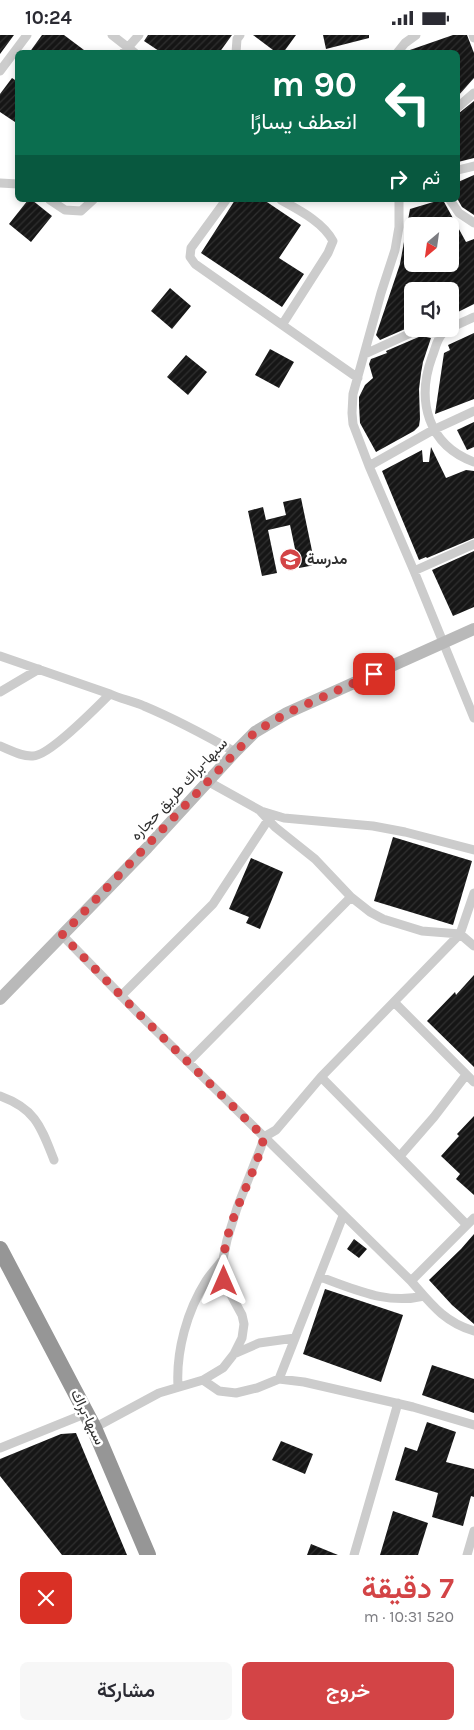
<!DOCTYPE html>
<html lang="ar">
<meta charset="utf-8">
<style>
:root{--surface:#fff;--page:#f7f7f7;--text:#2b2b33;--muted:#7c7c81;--accent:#d34446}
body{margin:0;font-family:Karla,Vazirmatn,sans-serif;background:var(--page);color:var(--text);direction:rtl;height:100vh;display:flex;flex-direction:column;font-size:19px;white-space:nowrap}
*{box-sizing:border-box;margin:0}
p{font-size:16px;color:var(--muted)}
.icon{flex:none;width:28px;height:28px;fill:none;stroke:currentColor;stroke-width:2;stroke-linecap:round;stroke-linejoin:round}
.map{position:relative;height:1520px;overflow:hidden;direction:ltr}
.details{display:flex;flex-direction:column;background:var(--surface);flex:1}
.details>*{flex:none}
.hud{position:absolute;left:15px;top:15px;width:445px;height:152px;border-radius:8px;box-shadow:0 2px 8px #0003;direction:rtl;background:#0b6e4f;color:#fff;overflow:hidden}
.needle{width:32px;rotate:209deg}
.fabs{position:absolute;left:404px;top:182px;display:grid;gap:10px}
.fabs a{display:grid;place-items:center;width:55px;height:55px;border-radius:8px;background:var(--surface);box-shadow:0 2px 8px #0003;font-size:25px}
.pin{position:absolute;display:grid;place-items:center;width:42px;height:42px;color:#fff;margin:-21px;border-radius:10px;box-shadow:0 2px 8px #0006}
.me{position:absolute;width:55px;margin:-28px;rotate:0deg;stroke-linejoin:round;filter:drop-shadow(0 0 4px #0008)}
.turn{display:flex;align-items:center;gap:18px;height:105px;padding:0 20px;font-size:22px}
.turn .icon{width:65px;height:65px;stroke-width:2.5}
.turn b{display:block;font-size:35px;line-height:42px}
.then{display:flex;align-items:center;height:48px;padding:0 20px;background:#0003;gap:10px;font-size:19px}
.round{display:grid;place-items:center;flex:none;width:52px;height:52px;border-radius:8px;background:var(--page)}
.summary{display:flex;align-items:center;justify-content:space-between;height:85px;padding:0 20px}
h1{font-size:30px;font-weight:600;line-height:38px;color:var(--accent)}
.cta{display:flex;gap:10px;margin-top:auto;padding:10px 20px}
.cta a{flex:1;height:58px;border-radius:8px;background:var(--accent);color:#fff;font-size:20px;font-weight:600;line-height:58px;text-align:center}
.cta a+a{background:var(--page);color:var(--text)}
.status{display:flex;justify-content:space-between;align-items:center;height:35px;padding:0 25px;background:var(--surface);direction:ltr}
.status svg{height:14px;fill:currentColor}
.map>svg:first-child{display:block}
.building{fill:url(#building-hatch);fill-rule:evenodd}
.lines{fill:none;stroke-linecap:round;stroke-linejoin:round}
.street{stroke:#ccc;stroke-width:9}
.secondary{stroke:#b9b9b9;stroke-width:12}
.highway{stroke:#969696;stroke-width:16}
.route{stroke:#d34446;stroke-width:9;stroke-dasharray:0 16.2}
.labels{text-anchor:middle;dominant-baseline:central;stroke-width:5;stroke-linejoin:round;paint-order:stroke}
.poi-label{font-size:15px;font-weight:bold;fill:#2f2f2f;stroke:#fff;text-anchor:start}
.street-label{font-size:15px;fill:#2f2f2f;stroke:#fff}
</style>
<div class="status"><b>10:24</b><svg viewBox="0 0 49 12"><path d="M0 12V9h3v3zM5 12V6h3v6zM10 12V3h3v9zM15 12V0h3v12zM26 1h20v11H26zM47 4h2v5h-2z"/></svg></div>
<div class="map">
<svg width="474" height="1520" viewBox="0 0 474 1520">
<defs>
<pattern id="building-hatch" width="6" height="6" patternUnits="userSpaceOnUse" patternTransform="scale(1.25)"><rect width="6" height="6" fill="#161616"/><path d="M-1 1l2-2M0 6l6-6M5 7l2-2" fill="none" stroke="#303030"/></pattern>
</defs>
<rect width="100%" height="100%" fill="#fff"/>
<path class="building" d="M0,0h14l-14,19z
M42,0h22l24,18h-59z
M148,0h84l-13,18h-57l-18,-12z
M253,0h43l-13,18h-6z
M323,0h46v3l-43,11z
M453,0h14l7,18v25l-16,18v-43h-51v-2z
M12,43l6,4v42l-18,-12v-18z
M474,66v57l-16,4v-43l1,-6z
M474,140v40l-12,-8 -4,-7v-18z
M28,165h4l20,16 -21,26 -22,-18z
M235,165h29l37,25 -22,33 25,16 -22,33 -81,-54z
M440,165h3l23,42 8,-3v65l-24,12 1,-22 -1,-3h-38v35l-32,14 -4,-5 24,-71 10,-55zM412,191h38v38h-38z
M170,253l21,18 -19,23 -21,-18z
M474,298v66l-39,15 9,-61 6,-3 -2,-5z
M421,301l10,2 -8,24 -2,11 -2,16 1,30 -1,7 -5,5 -38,21 -16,-29 -1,-18v-8l6,-12 8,-7 -4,-14 2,-5 16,-6 -1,-2z
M270,314l24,13 -15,26 -24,-13z
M186,320l21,17 -19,23 -21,-18z
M474,387v25l-7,3 -10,-20z
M431,412l15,31 20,-8 8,1v67l-47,20 -1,-1 -7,3 -37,-89 40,-21 1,12h6z
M301,463l14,67 -16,3 -9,-43 -22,5 9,43 -15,3 -14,-65 15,-4 3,13 20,-5 -3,-13z
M474,516v56l-21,9 -21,-46z
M393,802l79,24 -19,64 -79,-24z
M251,823l32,14 -23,57 -14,-6 3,-6 -20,-8z
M474,940v92l-47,-46 28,-29 1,3z
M474,1081v79l-18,-16 4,-5 -19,-18 18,-20 -2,-2z
M474,1199v90l-22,-19 -23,-25 32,-31z
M354,1204l13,10 -8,9 -12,-9z
M325,1254l78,26 -22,67 -78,-28z
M432,1330l42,14v34l-52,-18z
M427,1387l29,10 -10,30 28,7v28l-3,-1 -8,30 -31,-9 6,-24 -43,-13 10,-33 12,4z
M76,1398l51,122h-65l-62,-79v-17l61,-25z
M281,1406l32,13 -8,20 -33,-14z
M393,1476l35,12 -10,32h-38z
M311,1509l27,11h-31z"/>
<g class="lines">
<path class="street" d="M112,0l23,18
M473,0l1,3
M123,18l16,-18
M236,18l1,-14 3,-4
M397,18l8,-10 11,-8
M0,36l27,-36
M458,72l16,-14
M458,135l16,-4
M0,148l18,1
M50,165l15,10 16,1 12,-11
M226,165l-35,48 -1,9 5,7 163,114
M281,165c18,10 42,22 52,41l-5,12 -46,72
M399,165v27l-4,23 -14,43 -28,101 -1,19 1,11 16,42 45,105 60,147
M450,165l9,13 15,10
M474,282c-10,5 -22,9 -31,16 -6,5 -8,17 -11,24 -16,44 -4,88 42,105
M365,319l48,-22 8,-2 21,4
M369,431l64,-36 41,-19
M414,536l60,-27
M0,621l110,38
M0,657l39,-23
M0,711c10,4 22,11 33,10 16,0 64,-49 77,-62 11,5 23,7 34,12 31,13 61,29 91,46
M209,747l52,29 23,7 89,8 32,6 69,18
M261,777l14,15 40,32 36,38 19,15 13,7 39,12 38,3 14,12
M62,900l75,77 274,269c20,23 33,41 63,50
M121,961l92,-92 55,-84
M394,967l80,80
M188,1027l163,-165
M321,1042l146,148
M0,1061c36,13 41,31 54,64
M400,1121l34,-39 32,-42
M320,1242c35,12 66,28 104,19
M411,1246l63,-63
M234,1319l25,-11 36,-5
M279,1344l64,-163
M203,1345l16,11 17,2 21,-5 22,-9 25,3 109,25 61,18
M178,1351c-2,-35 9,-75 28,-105 5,-8 12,-15 17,-22
M94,1393l65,-35 44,-13 20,-12 11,-14 8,-16 2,-14 -2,-9 -18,-33 -1,-23 4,-19 10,-32 24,-61 3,-10 12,-7 45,-53 139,-143 14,-41
M0,1413l87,-35
M354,1520l44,-152
M467,1520l7,-24"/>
<path class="secondary" d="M0,964l147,-151 88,-96 20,-20 32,-19 187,-84"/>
<path class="highway" d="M0,1214l94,179 54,127"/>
</g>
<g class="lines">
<path class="route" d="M224,1246c-7,-50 29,-96 40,-144l-127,-125 -75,-77 193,-203 32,-19 87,-39"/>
</g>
<defs>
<symbol id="school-disc" viewBox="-11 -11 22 22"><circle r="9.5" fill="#d34446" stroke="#fff"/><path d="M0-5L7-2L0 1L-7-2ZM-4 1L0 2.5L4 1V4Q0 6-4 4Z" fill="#fff"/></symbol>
</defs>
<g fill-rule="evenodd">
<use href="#school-disc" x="278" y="512" width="25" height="25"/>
</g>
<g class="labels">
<g class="poi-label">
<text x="307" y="524">مدرسة</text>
</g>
<g class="street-label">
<text transform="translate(179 754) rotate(-47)">سبها-براك طريق حجاره</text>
<text transform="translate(88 1382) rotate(64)">سبها-براك</text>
</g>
</g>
</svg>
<div class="fabs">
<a><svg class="needle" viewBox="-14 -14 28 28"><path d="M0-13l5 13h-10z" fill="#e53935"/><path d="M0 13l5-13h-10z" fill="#7c7c81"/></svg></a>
<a><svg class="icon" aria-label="sound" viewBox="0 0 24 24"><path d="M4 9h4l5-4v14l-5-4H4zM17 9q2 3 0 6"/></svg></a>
</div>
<div class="pin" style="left:374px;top:639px;background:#d93025"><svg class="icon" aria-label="arrive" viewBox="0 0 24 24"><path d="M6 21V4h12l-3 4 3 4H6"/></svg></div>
<svg class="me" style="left:224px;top:1246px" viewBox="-20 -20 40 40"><path d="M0-17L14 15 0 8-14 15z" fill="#d34446" stroke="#fff" stroke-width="4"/></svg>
<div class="hud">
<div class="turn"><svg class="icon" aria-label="left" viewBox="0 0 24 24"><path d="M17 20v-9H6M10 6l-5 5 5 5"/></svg><div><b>90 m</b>انعطف يسارًا</div></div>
<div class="then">ثم<svg class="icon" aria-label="right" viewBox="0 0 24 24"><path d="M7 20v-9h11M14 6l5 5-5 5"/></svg></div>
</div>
</div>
<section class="details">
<div class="summary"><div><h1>7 دقيقة</h1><p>520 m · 10:31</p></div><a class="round" style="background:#d93025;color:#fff"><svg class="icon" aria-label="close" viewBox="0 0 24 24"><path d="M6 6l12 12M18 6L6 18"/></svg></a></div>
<div class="cta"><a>خروج</a><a>مشاركة</a></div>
</section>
